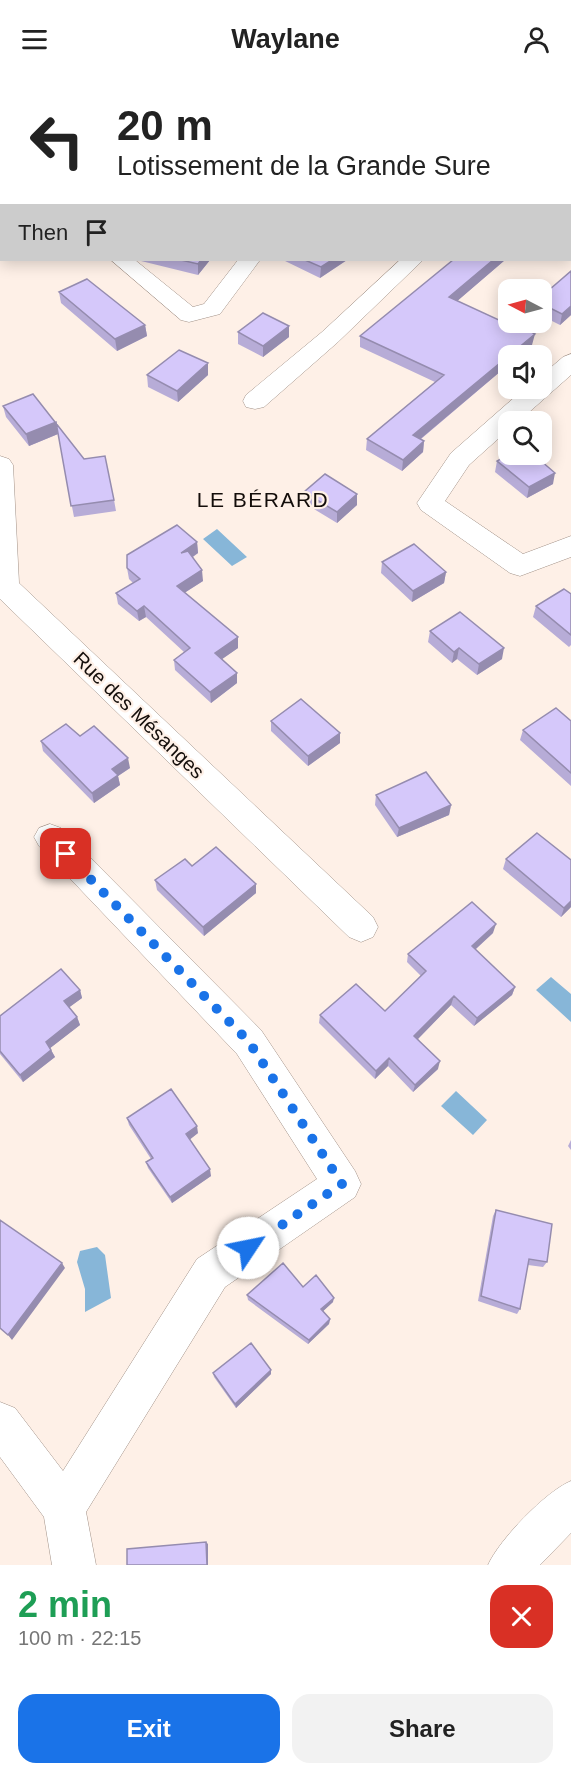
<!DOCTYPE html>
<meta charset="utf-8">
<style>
:root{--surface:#fff;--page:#f2f2f2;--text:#222;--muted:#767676;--accent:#1a73e8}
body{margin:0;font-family:Arial,sans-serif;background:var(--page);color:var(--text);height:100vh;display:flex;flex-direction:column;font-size:22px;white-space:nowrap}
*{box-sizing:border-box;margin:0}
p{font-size:20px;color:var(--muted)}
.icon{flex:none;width:33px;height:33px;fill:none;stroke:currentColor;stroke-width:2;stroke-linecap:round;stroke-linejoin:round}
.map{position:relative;height:1487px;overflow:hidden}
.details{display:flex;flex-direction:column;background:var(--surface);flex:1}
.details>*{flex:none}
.banner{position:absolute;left:0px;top:0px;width:572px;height:183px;box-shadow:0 3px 15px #0003;background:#fff;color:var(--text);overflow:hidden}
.needle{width:39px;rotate:276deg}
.controls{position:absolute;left:498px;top:201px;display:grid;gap:12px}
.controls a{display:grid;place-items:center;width:54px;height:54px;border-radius:12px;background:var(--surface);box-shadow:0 3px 15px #0003;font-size:30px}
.pin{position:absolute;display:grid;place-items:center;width:51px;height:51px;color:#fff;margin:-26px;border-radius:12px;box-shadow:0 3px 9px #0006}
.me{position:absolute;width:66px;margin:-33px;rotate:56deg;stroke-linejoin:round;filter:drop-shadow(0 0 4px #0008)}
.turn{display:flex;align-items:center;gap:21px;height:126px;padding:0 18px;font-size:27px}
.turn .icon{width:78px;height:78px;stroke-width:2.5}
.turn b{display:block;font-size:42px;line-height:51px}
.then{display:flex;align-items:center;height:57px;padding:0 18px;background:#0003;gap:12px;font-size:22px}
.round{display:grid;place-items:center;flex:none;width:63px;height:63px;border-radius:18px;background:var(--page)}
.head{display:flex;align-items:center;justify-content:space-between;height:102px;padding:0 18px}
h1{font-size:36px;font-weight:700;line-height:45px;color:#1e9e55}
.primary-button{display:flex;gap:12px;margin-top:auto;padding:12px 18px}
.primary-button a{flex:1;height:69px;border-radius:18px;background:var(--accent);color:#fff;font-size:24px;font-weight:700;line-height:69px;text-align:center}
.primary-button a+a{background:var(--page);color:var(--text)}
header{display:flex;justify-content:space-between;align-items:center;height:78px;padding:0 18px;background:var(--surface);font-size:27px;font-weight:700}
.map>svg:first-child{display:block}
.water{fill:#87b6d8}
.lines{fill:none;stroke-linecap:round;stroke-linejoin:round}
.street-casing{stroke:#a19187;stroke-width:1}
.secondary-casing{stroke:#a19187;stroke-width:1}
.street{fill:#fff;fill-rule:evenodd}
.secondary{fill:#fff;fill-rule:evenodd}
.wall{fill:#b7acd7}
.shaded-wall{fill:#958caf}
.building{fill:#d5c8fa;stroke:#958caf;stroke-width:1.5}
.route{stroke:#1a73e8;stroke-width:10;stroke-dasharray:0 18}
.labels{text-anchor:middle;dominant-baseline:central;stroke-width:4.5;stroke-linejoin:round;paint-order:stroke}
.street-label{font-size:20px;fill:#130d0a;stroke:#fef0e7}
.neighbourhood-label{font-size:21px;letter-spacing:1.5px;fill:#130d0a;stroke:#fef0e7}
</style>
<header><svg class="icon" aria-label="menu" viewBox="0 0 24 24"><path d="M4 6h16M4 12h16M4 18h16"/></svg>Waylane<svg class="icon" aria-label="person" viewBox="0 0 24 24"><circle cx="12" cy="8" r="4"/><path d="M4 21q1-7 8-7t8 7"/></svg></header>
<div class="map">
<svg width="571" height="1487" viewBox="0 0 571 1487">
<rect width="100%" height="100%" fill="#fef0e7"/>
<path class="water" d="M217,451l30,28 -15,9 -29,-27z
M551,899l20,17v28l-35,-32z
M456,1013l31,29 -14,15 -32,-29z
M97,1169l8,8 6,43 -26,14v-23l-8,-27 3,-11z"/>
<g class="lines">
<defs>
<path id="street" d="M23,0h21l1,2h-21z
M236,0h21l-22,2z
M0,112h2l-2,13z
M111,182h24l58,47 11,-3 34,-44h22l-40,54 -31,8 -8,-2z
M400,182h23l-85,82 -74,65 -9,2 -9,-2 -3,-6 3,-6 76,-63z
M571,276v21l-53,47h-10v8l-39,35 -24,36 78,53 48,-18v21l-51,19 -10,-3 -89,-63 -4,-7 34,-50 74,-65h17v-13l21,-18z
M0,378l9,3 4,6 6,118 354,334 5,10 -5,10 -12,5 -12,-5 -349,-338z
M50,746l11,4 200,202 94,141 6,13 -6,13 -130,90 -139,225 10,53h-44l-8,-48 -44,-60v-55l15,6 48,63 134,-212 120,-80 -80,-125 -198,-208 -5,-9 5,-9z
M571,1403v52l-31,32h-52c11,-25 58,-74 83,-84z"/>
<path id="secondary" d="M570,104h1v14h-1z"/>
</defs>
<use href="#street" class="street-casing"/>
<use href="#secondary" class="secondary-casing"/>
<use href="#street" class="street"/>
<use href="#secondary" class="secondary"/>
</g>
<path class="wall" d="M81,0h90l3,2h-90z
M531,0h40v25l-1,-1v-22h-36z
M141,182h69l-12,15 -57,-14z
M283,182h64l-27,18z
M453,182h52l-48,41 75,44 -24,11v9l-87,74 3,2 -1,11 -21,19 -36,-21 1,-11 68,-57 -75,-35v-11z
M571,193v44l-11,10 -18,-9v-20z
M59,214l86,33 2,11 -30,15 -56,-48z
M289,248v11l-26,20 -25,-13v-12z
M147,297h61l-30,27 -30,-15z
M33,316l81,106 2,11 -42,6 -16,-83 -29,12 -23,-29 -3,-11z
M497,383l56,23 -26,14 -32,-26z
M304,414l53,13 -20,18 -33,-20z
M197,464l1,11 -5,4 10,24 -19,12 54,44v11l-16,11 15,24 -26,20 -36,-33 -1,-10 10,-8 -38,-35 -7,4 -21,-17 -2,-11 17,-10 -4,-4 -2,-11z
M382,484l64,10 -2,11 -32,19 -31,-29z
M571,516v51l-2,2 -36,-30 3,-11z
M430,553l72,28 -25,16 -20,-16 -5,4 -24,-21z
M271,643l69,12v10l-32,23 -37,-35z
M571,643v65l-51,-46 3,-10z
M80,658l50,32 -12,8 2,9 -26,18 -51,-52 -2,-10z
M376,717l75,10 -2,10 -52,22 -22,-32z
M506,781l65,1v47l-10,10 -58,-48z
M192,788l64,18v9l-52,43 -47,-46 -2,-10z
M493,855l-18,17 40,37 -3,8 -38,31 -23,-21 -33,34 20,30 -25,23 -25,-26 -13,13 -56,-56 1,-8 65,-4 36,-35 -14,-14 1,-8z
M80,912l2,8 -13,9 8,10 3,8 -30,23 5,9 -32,25 -23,-28v-38z
M127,1040l71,15 -8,6 21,37 -39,27 -24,-35 -2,-6 5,-3 -22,-34z
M571,1062v10l-3,-4z
M496,1132l51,52 -4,5 -15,-2 -8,44 -3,5 -39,-13 15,-85z
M303,1209l30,15 -10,9 7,8 -1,5 -21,20 -60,-44 -1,-5z
M271,1292v4l-35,34 -22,-31 -1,-4z"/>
<path class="shaded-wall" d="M2,30v10l-2,1v-10z
M201,182h9l-12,15v-11z
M332,182h15l-27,18 1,-11z
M493,182h12l-57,49 1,-12z
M571,228v9l-11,10 2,-11z
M145,247l2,11 -30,15 -2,-12z
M289,248v11l-26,20v-11z
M535,256l-3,11 -12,11h-11z
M508,278v9l-96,81 1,-11z
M208,285v12l-30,27 -1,-11z
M56,344l2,12 -29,12 -3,-12z
M424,363l-1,11 -21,19 1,-11z
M555,395l-2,11 -26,14 2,-11z
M357,416v11l-20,18v-11z
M197,464l1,11 -16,11 -1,-11z
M202,492l1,11 -25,16 -1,-11z
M446,494l-2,11 -32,19 1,-11z
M144,528l2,11 -7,4 -2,-10z
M238,559v11l-23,16v-11z
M459,570l-2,11 -5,4 2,-11z
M504,570l-2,11 -25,16 2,-11z
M237,595v10l-26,20 -1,-11z
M340,655v10l-32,23v-10z
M128,680l2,10 -12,8 2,9 -26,18 -2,-10 20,-24z
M451,727l-2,10 -52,22 2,-9z
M256,806v9l-52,43 -1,-9z
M571,823v6l-10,10 3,-9z
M496,846l-3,9 -24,22 3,-9z
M515,909l-3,8 -38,31 3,-8z
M80,912l2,8 -15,11 -3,-8z
M454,918l-3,9 -38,39 1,-8z
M77,939l3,8 -31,24 -3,-7z
M51,972l4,7 -32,25 -3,-7z
M389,980l-1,8 -13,13 1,-8z
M440,983l-2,8 -25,23 2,-7z
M197,1048l1,7 -10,8 -2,-7z
M210,1091l1,7 -39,27 -2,-6z
M62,1185l3,5 -53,72 -4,-5z
M334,1220l-1,4 -13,12 1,-5z
M330,1241l-1,5 -21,20 1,-4z
M271,1292v4l-35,34 -1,-4z
M206,1464l2,2v21h-1z"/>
<path class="building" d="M101,0h70l3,2h-71z
M255,0h163l5,2h-172z
M551,0h20v12h-1v-10h-17z
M0,17l2,1v12l-2,1z
M181,182h20l-3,4z
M305,182h27l-11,7z
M453,182h40l-44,37 54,25 4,-3 1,1v2h5l22,12 -122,101 11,6 -21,19 -36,-21 77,-64 -84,-39z
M571,193v35l-9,8 -20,-10v-8z
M87,201l58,46 -30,14 -56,-47z
M263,235l26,13 -26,20 -25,-14z
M179,272l29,13 -31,28 -30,-16z
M33,316l51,65 21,-3 9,44 -43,6 -15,-84 -30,12 -23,-28z
M509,376h24l22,19 -26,14 -32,-26z
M325,396l32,20 -20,18 -33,-20z
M177,447l20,17 -16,11 7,-2 14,19 -25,16 61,51 -23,16 22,20 -27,19 -36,-32 16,-12 -46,-42 -7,5 -21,-18 24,-14 -13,-11v-13z
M414,466l32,28 -33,19 -31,-29z
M564,511l7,5v41l-35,-29z
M460,534l44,36 -25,16 -20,-16 -5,4 -24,-21z
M301,621l39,34 -32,23 -37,-35z
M556,630l15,13v52l-48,-43z
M66,646l14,12 14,-10 34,32 -16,11 6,6 -26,18 -51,-52z
M426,694l25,33 -52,23 -23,-33z
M537,755l34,27v41l-7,7 -58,-49z
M216,769l40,37 -53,43 -48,-47 30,-21 7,7z
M472,824l24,22 -24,22 43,41 -38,31 -23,-22 -40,40 26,25 -25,24 -26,-27 -13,13 -56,-56 36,-31 29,27 41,-40 -18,-17z
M61,891l19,21 -16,11 13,16 -31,25 5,8 -31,25 -20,-24v-35z
M171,1011l26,37 -11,8 24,35 -40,28 -24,-35 7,-4 -26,-40z
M496,1132l56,14 -5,38 -18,-3 -9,50 -39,-13z
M0,1142l62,43 -54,72 -8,-7z
M283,1185l20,24 13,-12 18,23 -13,11 9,10 -21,21 -62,-45z
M251,1265l20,27 -36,34 -22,-31z
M206,1464l1,23h-80v-16z"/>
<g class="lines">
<path class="route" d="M66,776l183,188 93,142 -94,64"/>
</g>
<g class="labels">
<g class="street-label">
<text transform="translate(139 637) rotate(44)">Rue des Mésanges</text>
</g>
<g class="neighbourhood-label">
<text x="263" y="421">LE BÉRARD</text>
</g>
</g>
</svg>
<div class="controls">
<a><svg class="needle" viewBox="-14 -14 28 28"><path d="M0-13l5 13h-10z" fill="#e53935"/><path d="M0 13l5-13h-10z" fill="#767676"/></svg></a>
<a><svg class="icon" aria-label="sound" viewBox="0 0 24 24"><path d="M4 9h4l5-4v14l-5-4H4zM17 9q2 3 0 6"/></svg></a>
<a><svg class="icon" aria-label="search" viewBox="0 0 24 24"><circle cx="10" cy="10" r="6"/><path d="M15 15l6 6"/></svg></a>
</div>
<div class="pin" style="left:66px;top:776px;background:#d93025"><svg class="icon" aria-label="arrive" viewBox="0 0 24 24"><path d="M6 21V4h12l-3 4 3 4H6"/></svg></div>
<svg class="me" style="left:248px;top:1170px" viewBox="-20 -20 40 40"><circle r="19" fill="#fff"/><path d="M0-13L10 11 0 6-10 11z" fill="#1a73e8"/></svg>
<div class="banner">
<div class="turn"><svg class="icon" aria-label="left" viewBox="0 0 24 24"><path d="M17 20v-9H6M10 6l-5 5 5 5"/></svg><div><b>20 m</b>Lotissement de la Grande Sure</div></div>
<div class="then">Then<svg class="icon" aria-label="arrive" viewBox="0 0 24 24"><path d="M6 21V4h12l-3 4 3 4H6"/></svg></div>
</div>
</div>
<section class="details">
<div class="head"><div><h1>2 min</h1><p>100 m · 22:15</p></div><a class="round" style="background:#d93025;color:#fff"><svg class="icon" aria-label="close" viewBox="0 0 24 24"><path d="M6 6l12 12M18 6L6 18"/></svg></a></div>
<div class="primary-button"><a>Exit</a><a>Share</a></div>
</section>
